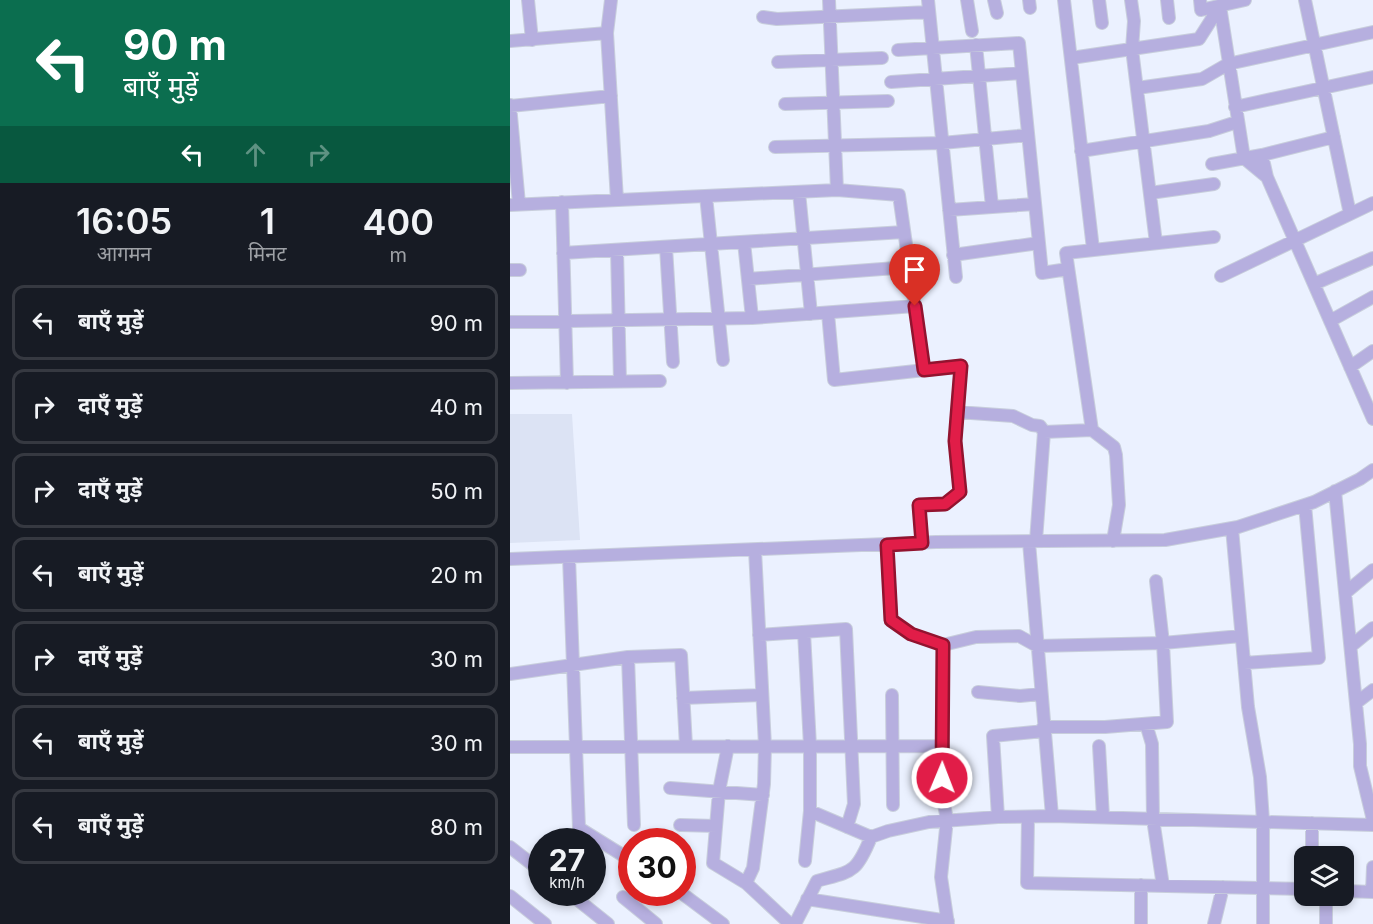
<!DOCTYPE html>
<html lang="hi">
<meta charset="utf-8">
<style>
:root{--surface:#171b24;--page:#20242c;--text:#f1f3f6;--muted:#9ea1a6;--line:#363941}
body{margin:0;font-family:Inter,"Noto Sans Devanagari",sans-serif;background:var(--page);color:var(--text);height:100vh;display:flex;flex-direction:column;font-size:22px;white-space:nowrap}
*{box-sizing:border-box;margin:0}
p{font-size:20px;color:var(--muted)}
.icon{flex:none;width:33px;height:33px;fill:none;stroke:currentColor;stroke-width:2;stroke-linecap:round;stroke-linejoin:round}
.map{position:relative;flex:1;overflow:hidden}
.details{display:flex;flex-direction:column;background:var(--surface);width:510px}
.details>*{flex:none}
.guide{background:#0b6e4f;color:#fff;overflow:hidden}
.buttons{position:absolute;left:784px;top:846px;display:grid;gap:12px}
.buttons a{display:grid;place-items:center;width:60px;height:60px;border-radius:12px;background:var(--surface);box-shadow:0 3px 9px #0003;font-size:30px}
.speed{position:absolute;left:18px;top:828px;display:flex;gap:12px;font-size:30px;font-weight:700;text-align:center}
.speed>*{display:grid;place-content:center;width:78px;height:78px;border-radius:50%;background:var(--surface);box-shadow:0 3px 9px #0003;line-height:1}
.speed small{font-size:15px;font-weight:400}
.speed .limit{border:9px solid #d22;background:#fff;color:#111}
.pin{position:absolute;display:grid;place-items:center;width:51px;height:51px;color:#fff;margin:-62px -26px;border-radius:50% 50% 50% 0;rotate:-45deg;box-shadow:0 0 6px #0007}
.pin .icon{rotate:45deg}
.me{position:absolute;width:66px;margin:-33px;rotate:1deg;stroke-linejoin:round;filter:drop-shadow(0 0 4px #0008)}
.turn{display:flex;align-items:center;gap:21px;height:126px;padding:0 24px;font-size:27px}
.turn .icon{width:78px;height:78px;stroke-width:2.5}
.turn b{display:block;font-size:42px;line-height:51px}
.lanes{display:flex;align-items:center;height:57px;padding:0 24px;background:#0003;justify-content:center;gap:30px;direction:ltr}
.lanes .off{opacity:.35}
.eta{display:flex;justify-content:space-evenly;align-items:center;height:102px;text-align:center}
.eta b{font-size:36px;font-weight:600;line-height:42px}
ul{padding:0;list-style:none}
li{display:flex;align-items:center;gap:18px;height:75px;margin:0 12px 9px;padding:0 12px;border:3px solid var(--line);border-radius:12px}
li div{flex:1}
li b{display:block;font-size:22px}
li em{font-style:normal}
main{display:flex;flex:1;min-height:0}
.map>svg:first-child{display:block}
.built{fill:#dce3f4}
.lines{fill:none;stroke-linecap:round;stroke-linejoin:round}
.minor-casing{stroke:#c8cedc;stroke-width:14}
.minor{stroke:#b6afdf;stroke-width:12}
.route-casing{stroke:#92132f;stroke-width:15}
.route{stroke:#e11d48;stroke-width:10}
</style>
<main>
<section class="details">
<div class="guide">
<div class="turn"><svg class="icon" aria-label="left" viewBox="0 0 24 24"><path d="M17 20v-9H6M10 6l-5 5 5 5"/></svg><div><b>90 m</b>बाएँ मुड़ें</div></div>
<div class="lanes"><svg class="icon" aria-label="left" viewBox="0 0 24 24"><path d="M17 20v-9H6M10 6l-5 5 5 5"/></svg><svg class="icon off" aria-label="ahead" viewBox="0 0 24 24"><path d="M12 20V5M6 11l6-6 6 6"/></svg><svg class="icon off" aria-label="right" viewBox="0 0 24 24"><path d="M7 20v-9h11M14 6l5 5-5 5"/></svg></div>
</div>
<div class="eta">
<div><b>16:05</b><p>आगमन</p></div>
<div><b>1</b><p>मिनट</p></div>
<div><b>400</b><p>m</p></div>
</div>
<ul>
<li><svg class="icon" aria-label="left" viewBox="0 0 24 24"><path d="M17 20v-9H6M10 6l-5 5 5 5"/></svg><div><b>बाएँ मुड़ें</b></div><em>90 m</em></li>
<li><svg class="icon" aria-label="right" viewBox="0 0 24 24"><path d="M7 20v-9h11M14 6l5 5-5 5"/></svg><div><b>दाएँ मुड़ें</b></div><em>40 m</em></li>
<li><svg class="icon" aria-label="right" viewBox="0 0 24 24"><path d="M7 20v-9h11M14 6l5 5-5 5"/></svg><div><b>दाएँ मुड़ें</b></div><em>50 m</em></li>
<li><svg class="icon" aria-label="left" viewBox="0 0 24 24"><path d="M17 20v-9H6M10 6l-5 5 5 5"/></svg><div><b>बाएँ मुड़ें</b></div><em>20 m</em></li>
<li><svg class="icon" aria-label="right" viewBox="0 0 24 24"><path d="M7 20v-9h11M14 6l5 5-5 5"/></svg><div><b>दाएँ मुड़ें</b></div><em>30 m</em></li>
<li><svg class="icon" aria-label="left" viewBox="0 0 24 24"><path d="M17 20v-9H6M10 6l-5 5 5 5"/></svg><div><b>बाएँ मुड़ें</b></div><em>30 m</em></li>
<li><svg class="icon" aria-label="left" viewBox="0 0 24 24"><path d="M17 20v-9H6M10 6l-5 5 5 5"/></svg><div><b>बाएँ मुड़ें</b></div><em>80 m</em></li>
</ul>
</section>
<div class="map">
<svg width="863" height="924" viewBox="0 0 863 924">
<rect width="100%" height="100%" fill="#ebf1ff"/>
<path class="built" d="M0,414h62l8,126 -70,3z"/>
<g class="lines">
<defs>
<path id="minor" d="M18,0l4,40
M101,0l-4,33 10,167
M319,0l8,190
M418,0l28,277
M457,0l5,31
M484,0l3,13
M519,0l1,8
M554,0l29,249
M589,0l3,23
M621,0l3,21 -2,28 24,194
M657,0l2,18
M690,0l1,10 44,-10
M795,0l45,214
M710,6l24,152 23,19
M253,17l14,2 152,-7
M0,41l97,-8
M466,45l16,162
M388,50l121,-7 23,230 26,-4
M561,58l128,-19 21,-33
M268,62l104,-4
M381,82l131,-9
M627,88l65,-9 26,-15 145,-32
M275,104l103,-3
M0,105l9,99
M0,106l101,-10
M725,107l138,-30
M265,147l167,-4 86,-8
M571,151l128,-20 28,-9
M752,155l5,22 106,242
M702,164l50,-9 72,-18
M289,192l12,122
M640,193l64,-9
M196,196l17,164
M52,202l5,181
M0,205l327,-15 62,5 25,175
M439,210l86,-6
M234,242l8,76
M156,247l7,115
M107,250l3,132
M53,253l341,-21
M443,255l86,-12
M0,270h10
M711,276l152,-73
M238,279l161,-12
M804,284l59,-26
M318,313l6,67 127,-14 -6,75 5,51 -15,12 -26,1 3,38
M820,321l43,-24
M0,322l242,-4 163,-12
M840,367l23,-16
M0,383l150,-2
M447,412l56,4 19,9 8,1 4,6
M825,491l25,253v22l13,54
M722,528l16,179 12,70 3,44v103
M526,541l8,-109 48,-2
M603,541l6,-36 -3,-50 -2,-8 -22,-17 -26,-177 148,-16
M519,542l23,274
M377,545l4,75 20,14 32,11 -1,150 5,24 -6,58 7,47
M59,557l10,271 53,33
M0,559l426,-17 229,-2 73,-13 76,-25 46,-23 13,-9
M835,593l28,-23
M294,632l6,114v65l-5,50
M249,635l87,-6 8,175 -7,23
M433,645l33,-8 43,-1 18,10 126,-3 78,-7
M841,646l22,-18
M118,657l6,168
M734,663l75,-5 -14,-153
M0,674l118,-17 53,-2 5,91
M468,692l42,4 20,-2 1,4
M382,695l1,110
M173,698l79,-3
M846,703l17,-13
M636,724l6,20 1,75 10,67
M533,727h62l62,-5 -4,-79 -7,-62
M218,746l-9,45 -6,72 33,20 44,41
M589,746l4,71
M0,747l433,-1
M160,788l93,7
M300,811l61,26
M488,817l-5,-81 51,-5
M518,817l-1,66 278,6
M170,825l36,1
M0,847l32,25
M802,856v-33
M236,883l7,-15 11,-84 1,-38 -10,-196
M631,885v39
M834,891l29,1
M58,892l40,32
M170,892l43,32
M862,892l1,-25
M0,896l35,28
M113,897l33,27
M297,899l141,22
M285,924l22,-43c35,-10 39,-7 54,-44l17,-6 41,-9 69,-5 54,-1 321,9
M704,924l9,-37
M816,924v-28"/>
</defs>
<use href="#minor" class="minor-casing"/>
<use href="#minor" class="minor"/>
</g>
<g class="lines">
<defs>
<path id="route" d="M405,306l9,64 37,-4 -6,75 5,51 -15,12 -26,1 3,38 -35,2 4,75 20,14 32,11 -1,133"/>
</defs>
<use href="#route" class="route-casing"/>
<use href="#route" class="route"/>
</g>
</svg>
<div class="buttons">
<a><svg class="icon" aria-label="layers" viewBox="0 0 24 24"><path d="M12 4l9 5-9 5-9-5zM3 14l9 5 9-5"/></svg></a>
</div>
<div class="speed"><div>27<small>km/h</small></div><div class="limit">30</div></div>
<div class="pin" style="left:405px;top:306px;background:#d93025"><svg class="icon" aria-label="arrive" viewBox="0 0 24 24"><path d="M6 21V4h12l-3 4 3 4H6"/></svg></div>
<svg class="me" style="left:432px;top:778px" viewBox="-20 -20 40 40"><circle r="17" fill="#e11d48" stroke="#fff" stroke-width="3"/><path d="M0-11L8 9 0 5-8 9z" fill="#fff"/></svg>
</div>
</main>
